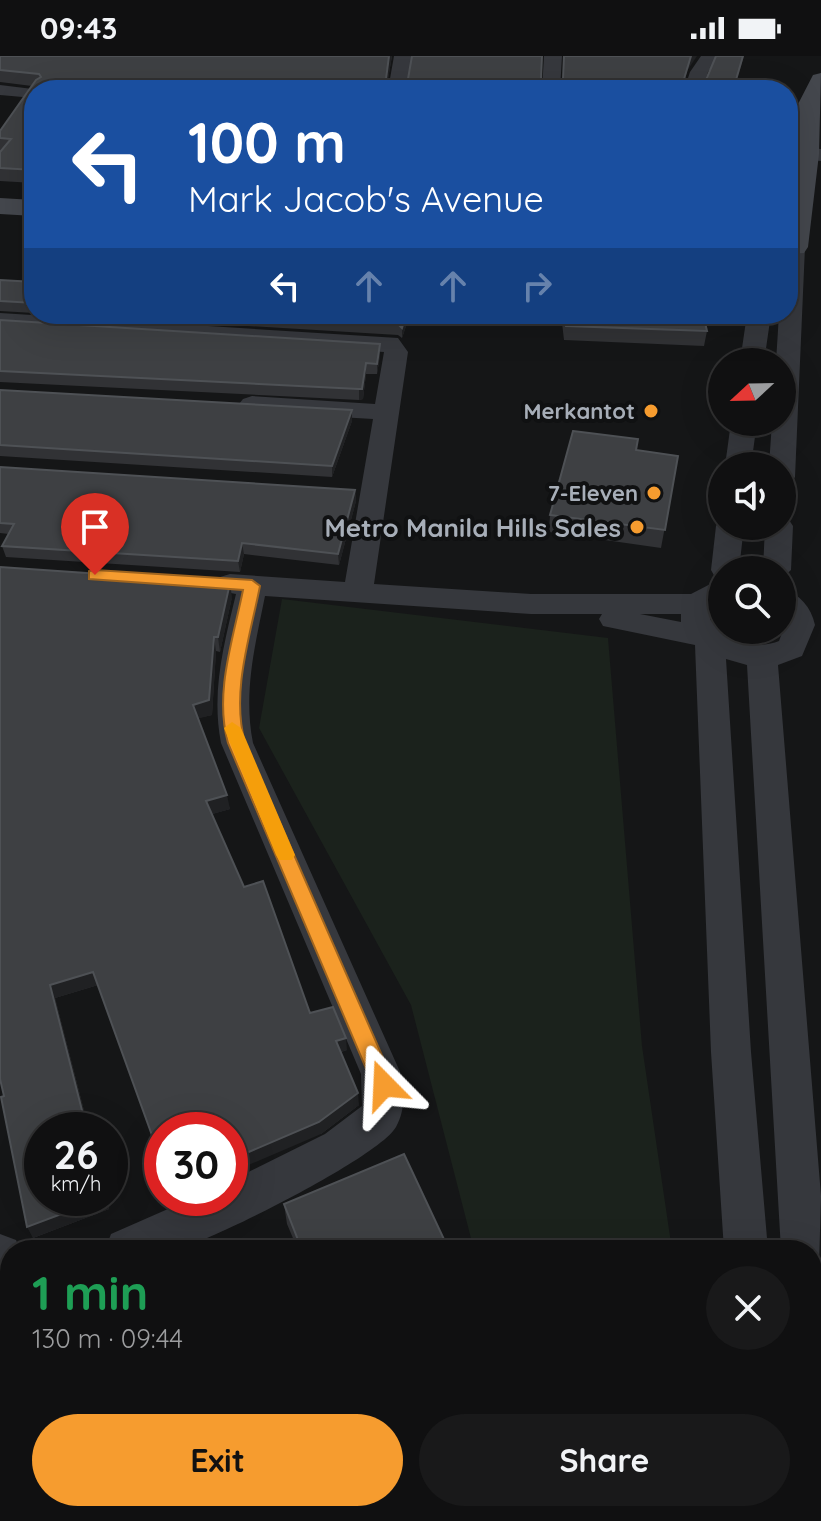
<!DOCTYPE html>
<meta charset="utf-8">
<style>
:root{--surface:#101011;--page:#19191a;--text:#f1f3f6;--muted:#9c9d9f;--line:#303031;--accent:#f69c2f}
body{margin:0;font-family:Quicksand,sans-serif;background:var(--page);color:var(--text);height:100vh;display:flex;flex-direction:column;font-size:30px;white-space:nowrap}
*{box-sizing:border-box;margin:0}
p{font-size:26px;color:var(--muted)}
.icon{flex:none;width:44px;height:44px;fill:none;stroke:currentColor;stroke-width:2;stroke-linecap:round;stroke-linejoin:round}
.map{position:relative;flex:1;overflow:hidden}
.sheet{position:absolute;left:0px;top:1184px;width:822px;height:282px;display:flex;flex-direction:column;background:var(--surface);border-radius:32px 32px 0 0;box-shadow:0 8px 32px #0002,0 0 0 2px var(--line)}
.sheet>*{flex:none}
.banner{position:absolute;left:24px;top:24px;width:774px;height:244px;border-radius:32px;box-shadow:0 8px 32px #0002,0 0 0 2px var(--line);background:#1a4fa0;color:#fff;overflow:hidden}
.needle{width:52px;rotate:248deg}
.fabs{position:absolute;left:708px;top:292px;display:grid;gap:16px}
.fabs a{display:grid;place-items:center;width:88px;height:88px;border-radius:50%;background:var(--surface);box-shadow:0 8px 32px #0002,0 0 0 2px var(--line);font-size:40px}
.speed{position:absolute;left:24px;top:1056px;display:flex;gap:16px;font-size:40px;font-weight:700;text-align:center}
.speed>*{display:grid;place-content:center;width:104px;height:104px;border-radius:50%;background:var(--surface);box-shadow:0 8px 32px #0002,0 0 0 2px var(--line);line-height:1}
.speed small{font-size:20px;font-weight:400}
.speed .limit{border:12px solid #d22;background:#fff;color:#111}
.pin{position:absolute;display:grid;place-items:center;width:68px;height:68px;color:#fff;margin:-82px -34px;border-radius:50% 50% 50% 0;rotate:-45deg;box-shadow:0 0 8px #0007}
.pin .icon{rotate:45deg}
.me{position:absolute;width:88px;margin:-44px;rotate:339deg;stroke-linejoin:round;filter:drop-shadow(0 0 6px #0008)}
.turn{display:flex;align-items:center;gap:28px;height:168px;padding:0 32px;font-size:36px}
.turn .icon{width:104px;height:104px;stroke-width:2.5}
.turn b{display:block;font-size:56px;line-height:68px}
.lanes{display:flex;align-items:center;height:76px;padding:0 32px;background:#0003;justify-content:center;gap:40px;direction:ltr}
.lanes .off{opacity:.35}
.round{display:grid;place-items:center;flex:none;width:84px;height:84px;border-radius:42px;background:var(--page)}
.overview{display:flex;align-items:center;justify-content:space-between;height:136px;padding:0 32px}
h1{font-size:48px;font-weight:800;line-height:60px;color:#1e9e55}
.cta{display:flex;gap:16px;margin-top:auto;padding:16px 32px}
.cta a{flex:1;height:92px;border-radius:48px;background:var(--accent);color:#111;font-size:32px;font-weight:800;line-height:92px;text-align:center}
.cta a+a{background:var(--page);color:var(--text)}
.status{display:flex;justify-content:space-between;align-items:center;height:56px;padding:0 40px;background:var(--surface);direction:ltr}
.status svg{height:22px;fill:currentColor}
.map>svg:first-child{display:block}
.green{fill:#1b221c}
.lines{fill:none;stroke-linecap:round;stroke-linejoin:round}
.lane{fill:#36383d;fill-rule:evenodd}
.street{fill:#36383d;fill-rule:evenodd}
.secondary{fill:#44474d;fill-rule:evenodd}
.wall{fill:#313235}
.shaded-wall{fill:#202123}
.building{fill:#3e4043;stroke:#4e5155;stroke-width:2}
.route{fill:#f69c2f;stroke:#a0651f;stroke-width:2}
.slow{fill:#f59e0b}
.poi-dot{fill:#f69c2f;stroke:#101112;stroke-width:3}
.labels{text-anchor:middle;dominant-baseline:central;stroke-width:8;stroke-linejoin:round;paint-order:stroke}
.far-poi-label{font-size:22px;font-weight:bold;fill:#a7aeb8;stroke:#101112;text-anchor:end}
.poi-label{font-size:26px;font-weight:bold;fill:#a7aeb8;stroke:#101112;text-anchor:end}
</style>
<div class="status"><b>09:43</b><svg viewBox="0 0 49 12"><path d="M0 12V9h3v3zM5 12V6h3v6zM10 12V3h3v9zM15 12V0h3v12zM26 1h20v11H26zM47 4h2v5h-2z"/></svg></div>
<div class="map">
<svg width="821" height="1465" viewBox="0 0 821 1465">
<rect width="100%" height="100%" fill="#151617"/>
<path class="green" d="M282,543l326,39 34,408 30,204h-198l-63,-245 -152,-277z
M538,1456h171l1,9h-171z"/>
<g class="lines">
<path class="lane" d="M272,1456h30l-3,9h-30z"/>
<path class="street" d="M394,0h18l-6,34h-18z
M544,0h18l-2,34h-18z
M701,0h18l-11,16 -6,18h-18l6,-18z
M0,29l41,5h-7v8l-34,-3z
M788,90l33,3v12l-33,-3z
M794,185l11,6 -10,230 -4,6 -9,2v-19h-13l3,-44h10v-60h-6l3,-48h9v-72z
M0,257l398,25 10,14 -34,232 157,10h160l31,-16 -7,-1 -4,-7 5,-44 4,-6 2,6h22l-5,44h-17v32l-10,6 -2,11c14,21 45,32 69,22l6,-16 -3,-36c18,5 29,18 33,36l-13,31 -24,9 43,531 -2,70 -7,2v-18h-31l-34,-585 -21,-6 25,393 17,198h-44l-13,-198 -16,-407 -92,-19 -4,-7 3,-5h-71l-266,-18c-10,50 -22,96 -12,147l148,331c4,18 4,37 -5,53 -17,30 -181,112 -218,122 -21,6 -51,1 -73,1l6,-16 82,-36h37v-17l95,-47 37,-28 -1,-32 -140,-331c-10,-52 3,-99 15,-149l-16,-3 -5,-7 5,-7 10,-3 115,8 28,-163 -121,-7 -9,-3 -4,-5 4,-5 9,-3 123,8 9,-52 -384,-25zM640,558h41v8z
M747,258h24l-7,48h-24z
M731,366h26l-6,44h-26z
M782,462l7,2 4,6 -2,44 -9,8v-8h-19l2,-44h17z
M0,1178l16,6 4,10h-10v75l-10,-4z
M812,1239l9,4v91l-9,-4z
M32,1456h50l2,9h-50z
M750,1456h50l1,9h-50z"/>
<path class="secondary" d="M821,17l-2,81 -11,93 -4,6 -16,1v-62l8,-84 17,-33z
M0,142l34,2v16l-34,-2z"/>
</g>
<path class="wall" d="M0,0h392l-4,23h175l124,-8 -2,8 49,11h-700v93l-34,-2v-50l32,-45 -32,-4z
M0,224l34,2v31l-34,-2z
M51,258h359l-8,24 -4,-3z
M561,258h145l-1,6 2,11 -3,15 -140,-6z
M0,264l380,24v11l-3,19h-11l-3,25 -4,1 -359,-18z
M0,334l352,31 -20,56 -332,-21z
M637,394l41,6 -17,92 -112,-16 1,-17z
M0,411l355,23 1,11 -17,64 -95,-11 -4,18 -234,-15 -4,-11 7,-12 -9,-1z
M232,541l-12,55 -4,-1 -4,64 -14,3 32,91 -18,5 32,73 66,126 37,37 -6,2 18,53 -38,29 -223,-149 -43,13 34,132h-47v68h64l3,11 -76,29 -29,-142z
M284,1148l165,46h-151l-11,-26z"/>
<path class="shaded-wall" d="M389,0h3l-6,34v-11z
M691,0h6l-10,15 -5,19 2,-11z
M743,0h1l-10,34h-1z
M406,258h4l-8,24v-10z
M380,288v11l-3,19v-10z
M366,307v11l-3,25 -4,1v-11z
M352,354v11l-20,56v-11z
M355,434l1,11 -17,64 -1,-11z
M242,487l2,11 -4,18 -2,-11z
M230,527l2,14 -12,55 -2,-15z
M214,581l2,14 -4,64 -16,4 -3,-14z
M227,739l3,14 -21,6 -3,-14z
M93,916l5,13 -43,13 34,132h-2l-37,-145z
M346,982l1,12 -10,3 -1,-12z
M358,1037l1,12 -38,29 -91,39v-13z
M104,1142h2l3,11 -76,29 -6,-11z"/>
<path class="building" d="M0,0h389l-3,23h22l4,-23h130l-1,23h22l1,-23h127l-7,23 22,1 10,-24h27l-10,34h-699v80l-34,-2v-16l11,-13 -11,-1v-7l36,-51 5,-3 -2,-3 -39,-4z
M0,224l34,2v21l-34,-2z
M224,258h182l-4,14 -4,-4z
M564,258h139l4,17 -141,-5z
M0,264l380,24 -3,20 -11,-1 -4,26h-3l-359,-18z
M0,334l352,20 -20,56 -332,-21z
M573,375l65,8 -2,11 42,6 -13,74 -115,-15z
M0,411l355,23 -17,64 -96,-11 -4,18 -236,-15 12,-22 -14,-1z
M0,511l230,16 -12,54h-4l-5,63 -16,5 34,90 -21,6 38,86 19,-6 47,132 23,-6 13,31 -10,3 22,52 -39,29 -89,38v-30h-68v33l-69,-191 -43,13 37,145h-45v68h62l-77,29 -26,-130 3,-1 -4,-17z
M404,1098l45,96h-147l-18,-46z
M419,1456h91l1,9h-92z"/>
<path class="route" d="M95,514l157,10 8,6c-10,51 -29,106 -15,157l150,342 -3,7 -8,3 -8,-3 -148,-349c-14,-50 5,-103 15,-153l-154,-11v-8z"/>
<path class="slow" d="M232,666l9,6 54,127 -3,5h-13l-3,-5 -52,-127z"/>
<g class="poi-dot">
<circle cx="651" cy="355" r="8"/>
<circle cx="654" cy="437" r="8"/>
<circle cx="637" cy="471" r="8"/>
</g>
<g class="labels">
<g class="far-poi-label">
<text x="635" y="355">Merkantot</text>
<text x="638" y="437">7-Eleven</text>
</g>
<g class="poi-label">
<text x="621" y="471">Metro Manila Hills Sales</text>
</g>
</g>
</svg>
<div class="fabs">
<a><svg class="needle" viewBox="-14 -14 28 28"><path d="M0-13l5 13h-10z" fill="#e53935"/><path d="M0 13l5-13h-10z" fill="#9c9d9f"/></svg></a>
<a><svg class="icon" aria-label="sound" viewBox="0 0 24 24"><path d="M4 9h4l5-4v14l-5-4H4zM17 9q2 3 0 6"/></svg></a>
<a><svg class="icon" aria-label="search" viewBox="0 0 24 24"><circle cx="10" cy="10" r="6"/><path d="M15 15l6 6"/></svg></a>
</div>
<div class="speed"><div>26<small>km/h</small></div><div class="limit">30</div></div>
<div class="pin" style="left:95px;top:519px;background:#d93025"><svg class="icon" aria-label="arrive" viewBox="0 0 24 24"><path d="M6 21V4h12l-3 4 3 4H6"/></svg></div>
<svg class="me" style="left:384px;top:1029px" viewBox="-20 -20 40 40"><path d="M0-17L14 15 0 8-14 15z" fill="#f69c2f" stroke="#fff" stroke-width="4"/></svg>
<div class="banner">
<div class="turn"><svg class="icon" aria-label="left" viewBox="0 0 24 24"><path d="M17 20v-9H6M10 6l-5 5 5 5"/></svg><div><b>100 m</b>Mark Jacob's Avenue</div></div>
<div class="lanes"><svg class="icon" aria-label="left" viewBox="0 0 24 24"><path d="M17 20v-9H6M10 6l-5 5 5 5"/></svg><svg class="icon off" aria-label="ahead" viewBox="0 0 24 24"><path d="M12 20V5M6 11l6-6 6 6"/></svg><svg class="icon off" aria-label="ahead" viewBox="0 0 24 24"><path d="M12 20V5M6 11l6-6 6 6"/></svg><svg class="icon off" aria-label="right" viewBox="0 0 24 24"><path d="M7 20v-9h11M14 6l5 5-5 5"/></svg></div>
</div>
<section class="sheet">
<div class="overview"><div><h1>1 min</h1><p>130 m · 09:44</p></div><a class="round"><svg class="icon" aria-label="close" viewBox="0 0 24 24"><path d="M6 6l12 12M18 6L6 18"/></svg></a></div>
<div class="cta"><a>Exit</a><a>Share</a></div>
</section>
</div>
